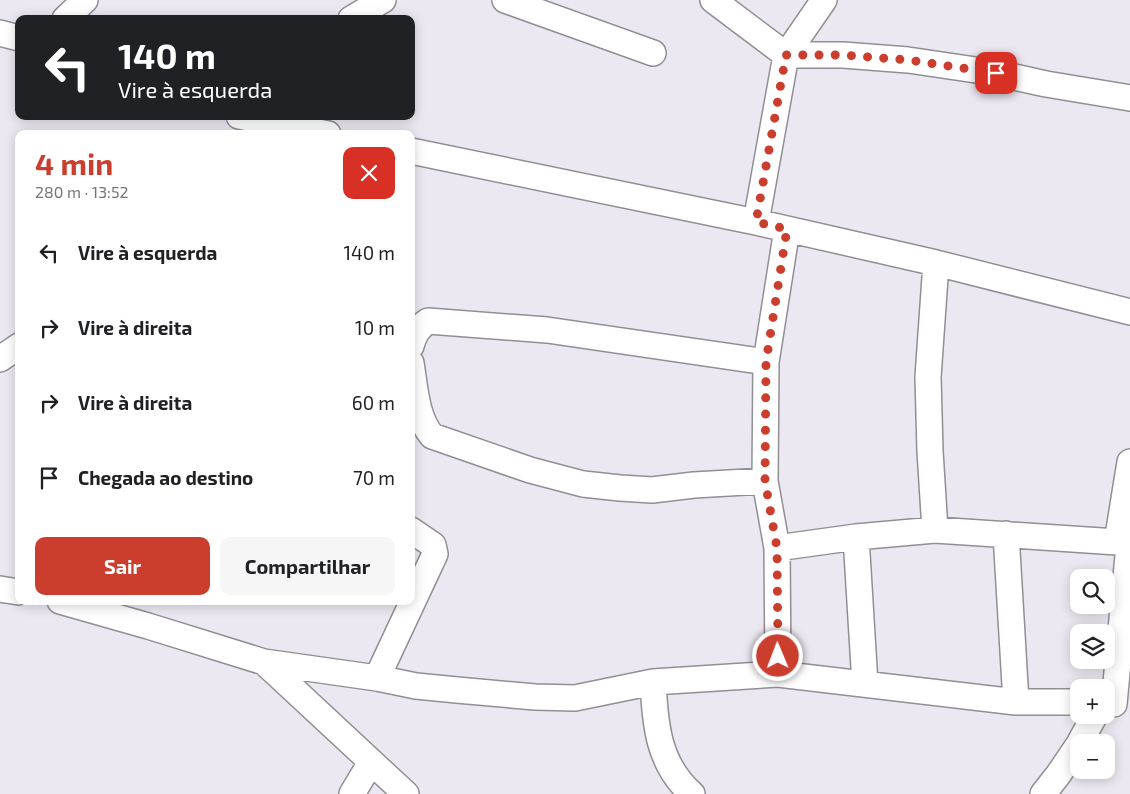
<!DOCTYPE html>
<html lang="pt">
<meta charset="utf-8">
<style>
:root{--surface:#fff;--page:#f6f6f6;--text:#202124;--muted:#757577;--accent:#cb3e2e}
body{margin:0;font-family:"Exo 2",sans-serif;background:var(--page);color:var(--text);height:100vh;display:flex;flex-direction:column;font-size:19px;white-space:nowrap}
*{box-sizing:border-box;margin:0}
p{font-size:16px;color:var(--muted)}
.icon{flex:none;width:28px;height:28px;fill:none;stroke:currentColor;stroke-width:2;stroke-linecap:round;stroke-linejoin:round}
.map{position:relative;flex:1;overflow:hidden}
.sheet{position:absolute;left:15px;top:130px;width:400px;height:475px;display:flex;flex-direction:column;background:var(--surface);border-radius:10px;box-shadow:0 2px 12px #0003}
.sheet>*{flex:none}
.hud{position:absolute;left:15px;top:15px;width:400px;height:105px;border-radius:10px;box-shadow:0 2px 12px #0003;background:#202124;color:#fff;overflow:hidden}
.controls{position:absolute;left:1070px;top:569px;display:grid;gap:10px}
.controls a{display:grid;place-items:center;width:45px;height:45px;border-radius:10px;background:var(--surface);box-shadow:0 2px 12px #0003;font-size:25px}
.pin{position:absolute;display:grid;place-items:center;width:42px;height:42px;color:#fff;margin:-21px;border-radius:10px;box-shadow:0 2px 8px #0006}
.me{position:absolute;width:55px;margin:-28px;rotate:359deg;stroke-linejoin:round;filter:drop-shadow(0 0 4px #0008)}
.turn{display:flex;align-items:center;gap:18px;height:105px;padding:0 20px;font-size:22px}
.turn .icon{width:65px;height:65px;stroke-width:2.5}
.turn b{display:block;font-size:35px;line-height:42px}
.round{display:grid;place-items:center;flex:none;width:52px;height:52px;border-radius:10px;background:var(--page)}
.head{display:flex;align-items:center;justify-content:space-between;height:85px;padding:0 20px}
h1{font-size:30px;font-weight:700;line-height:38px;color:var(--accent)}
.cta{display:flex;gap:10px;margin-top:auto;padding:10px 20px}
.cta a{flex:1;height:58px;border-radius:10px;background:var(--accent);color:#fff;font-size:20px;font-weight:700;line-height:58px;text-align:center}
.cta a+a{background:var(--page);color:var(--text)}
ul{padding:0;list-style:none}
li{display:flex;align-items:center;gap:15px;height:75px;padding:0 20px}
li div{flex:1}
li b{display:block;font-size:19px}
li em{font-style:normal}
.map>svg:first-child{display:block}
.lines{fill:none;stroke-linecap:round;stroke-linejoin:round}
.minor-casing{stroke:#918e96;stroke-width:28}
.minor{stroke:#fff;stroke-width:25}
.route{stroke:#cb3e2e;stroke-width:9;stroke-dasharray:0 16.2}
</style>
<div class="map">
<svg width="1130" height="794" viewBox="0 0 1130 794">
<rect width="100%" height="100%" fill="#ece8f1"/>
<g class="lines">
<defs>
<path id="minor" d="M505,0l148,53
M713,0l73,55h57l65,5 88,13 50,11 84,14
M65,19l20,-19
M351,19l32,-19
M0,33l19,5
M239,116l89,18
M411,151l345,71 180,41 194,49
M756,222l30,-167 38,-55
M411,346c3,-12 7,-18 17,-25l119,9 219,32
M0,359l19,-13
M411,363c4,24 5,54 21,73l98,34 53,14 37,4 32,2 42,-5 71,-4
M935,530l-5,-79 -2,-74 8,-114
M1006,534l10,168
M856,537l9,147
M1117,542l13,-80
M777,548l79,-11 79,-7 182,12 13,3
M0,589l19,3
M60,601l88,25 116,36 113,16 39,8 41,4 78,7 40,1 78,-16 125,-8 238,28h63
M264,662l142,132
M778,674l-1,-126 -12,-67 1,-119 21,-133
M377,678l58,-124 -2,-9 -22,-15
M653,682c2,42 5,82 39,112
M1114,704l15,-159
M1080,742l15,-27
M352,794l19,-32
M1043,794l15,-19 21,-31"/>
</defs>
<use href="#minor" class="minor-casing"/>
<use href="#minor" class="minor"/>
</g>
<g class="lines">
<path class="route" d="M778,656l-1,-108 -12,-67 1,-119 21,-133 -31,-7 30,-167h57l65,5 88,13"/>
</g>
</svg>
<div class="controls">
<a><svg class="icon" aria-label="search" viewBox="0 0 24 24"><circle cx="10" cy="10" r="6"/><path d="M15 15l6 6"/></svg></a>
<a><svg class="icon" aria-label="layers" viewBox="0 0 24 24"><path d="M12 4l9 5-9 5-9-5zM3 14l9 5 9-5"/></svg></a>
<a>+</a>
<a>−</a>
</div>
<div class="pin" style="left:996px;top:73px;background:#d93025"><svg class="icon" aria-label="arrive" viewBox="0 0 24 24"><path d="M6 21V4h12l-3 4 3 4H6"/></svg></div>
<svg class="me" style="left:778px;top:656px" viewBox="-20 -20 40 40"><circle r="17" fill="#cb3e2e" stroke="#fff" stroke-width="3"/><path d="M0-11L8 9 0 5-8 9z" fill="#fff"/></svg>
<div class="hud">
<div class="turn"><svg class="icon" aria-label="left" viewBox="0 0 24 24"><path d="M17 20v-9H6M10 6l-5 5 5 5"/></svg><div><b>140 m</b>Vire à esquerda</div></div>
</div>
<section class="sheet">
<div class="head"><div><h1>4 min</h1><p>280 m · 13:52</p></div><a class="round" style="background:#d93025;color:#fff"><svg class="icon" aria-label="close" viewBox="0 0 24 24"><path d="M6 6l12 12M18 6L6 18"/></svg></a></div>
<ul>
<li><svg class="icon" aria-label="left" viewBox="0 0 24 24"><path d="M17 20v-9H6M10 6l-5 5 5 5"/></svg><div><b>Vire à esquerda</b></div><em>140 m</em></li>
<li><svg class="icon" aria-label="right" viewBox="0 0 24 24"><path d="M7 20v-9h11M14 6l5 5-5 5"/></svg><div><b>Vire à direita</b></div><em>10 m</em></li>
<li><svg class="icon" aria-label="right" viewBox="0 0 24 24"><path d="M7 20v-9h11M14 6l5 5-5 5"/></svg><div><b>Vire à direita</b></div><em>60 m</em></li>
<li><svg class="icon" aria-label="arrive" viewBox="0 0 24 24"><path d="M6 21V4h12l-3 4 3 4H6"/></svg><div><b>Chegada ao destino</b></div><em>70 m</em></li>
</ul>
<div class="cta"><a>Sair</a><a>Compartilhar</a></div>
</section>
</div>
